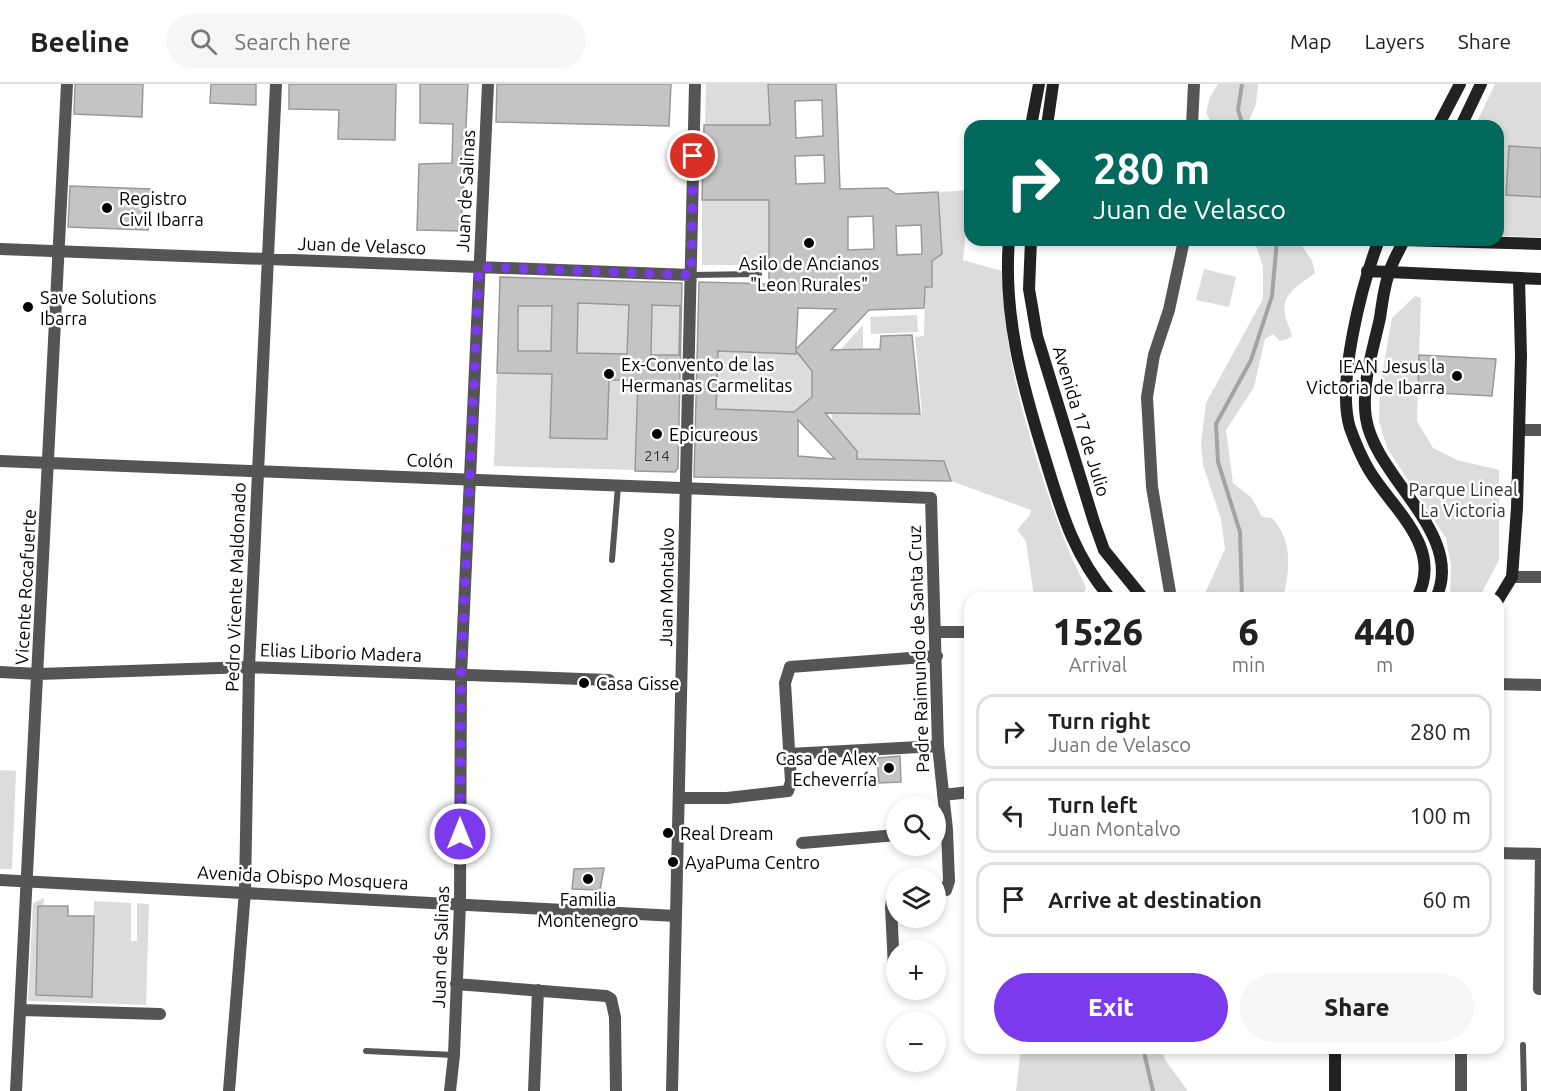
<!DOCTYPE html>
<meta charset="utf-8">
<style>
:root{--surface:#fff;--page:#f6f6f6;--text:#222;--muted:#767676;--line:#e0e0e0;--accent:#7c3aed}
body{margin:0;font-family:Ubuntu,sans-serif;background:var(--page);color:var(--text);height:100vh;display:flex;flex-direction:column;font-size:22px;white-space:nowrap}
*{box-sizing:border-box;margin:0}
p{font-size:20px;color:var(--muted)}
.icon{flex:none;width:33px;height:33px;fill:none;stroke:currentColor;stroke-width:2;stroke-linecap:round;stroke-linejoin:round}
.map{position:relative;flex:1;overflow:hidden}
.panel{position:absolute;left:964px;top:508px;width:540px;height:462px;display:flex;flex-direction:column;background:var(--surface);border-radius:18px;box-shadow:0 3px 9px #0003}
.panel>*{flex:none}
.guide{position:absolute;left:964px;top:36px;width:540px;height:126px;border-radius:18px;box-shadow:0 3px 9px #0003;background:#00695c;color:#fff;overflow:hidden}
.controls{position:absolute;left:886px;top:712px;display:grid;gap:12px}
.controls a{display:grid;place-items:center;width:60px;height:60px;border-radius:50%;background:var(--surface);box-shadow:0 3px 9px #0003;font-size:30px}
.pin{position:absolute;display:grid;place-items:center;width:51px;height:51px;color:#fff;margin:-26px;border:3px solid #fff;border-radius:50%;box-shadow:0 2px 6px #0007}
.me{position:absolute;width:66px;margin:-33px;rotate:0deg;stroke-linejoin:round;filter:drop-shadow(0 0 4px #0008)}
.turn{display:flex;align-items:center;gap:21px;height:126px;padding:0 30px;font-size:27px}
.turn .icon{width:78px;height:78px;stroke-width:2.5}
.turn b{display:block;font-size:42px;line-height:51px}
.eta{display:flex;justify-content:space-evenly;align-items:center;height:102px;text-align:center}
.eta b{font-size:36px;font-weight:800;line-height:42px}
.action{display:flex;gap:12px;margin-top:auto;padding:12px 30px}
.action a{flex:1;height:69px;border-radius:36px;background:var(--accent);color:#fff;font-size:24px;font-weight:800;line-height:69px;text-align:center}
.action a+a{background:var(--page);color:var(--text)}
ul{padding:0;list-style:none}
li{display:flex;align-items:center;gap:18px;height:75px;margin:0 12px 9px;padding:0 18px;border:3px solid var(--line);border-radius:18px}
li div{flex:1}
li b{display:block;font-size:22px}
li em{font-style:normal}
header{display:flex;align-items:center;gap:36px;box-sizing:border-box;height:84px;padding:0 30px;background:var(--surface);border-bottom:2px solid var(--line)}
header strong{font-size:28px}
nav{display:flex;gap:33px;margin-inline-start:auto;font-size:21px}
.search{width:420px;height:54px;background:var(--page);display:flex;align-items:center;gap:15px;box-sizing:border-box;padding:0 21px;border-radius:33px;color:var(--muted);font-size:22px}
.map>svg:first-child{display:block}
.green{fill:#dcdcdc}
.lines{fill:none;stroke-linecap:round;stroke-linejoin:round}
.stream{stroke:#a3a3a3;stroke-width:4}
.building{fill:#c4c4c4;stroke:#999;stroke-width:1.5;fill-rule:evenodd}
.lane{stroke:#555;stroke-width:6}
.street{stroke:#555;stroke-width:12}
.secondary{stroke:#222;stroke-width:12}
.route{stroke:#7c3aed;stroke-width:10;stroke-dasharray:0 18}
.poi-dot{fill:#000;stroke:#fff;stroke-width:2}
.labels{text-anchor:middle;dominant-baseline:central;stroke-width:5;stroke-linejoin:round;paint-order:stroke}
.number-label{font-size:15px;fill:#313131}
.street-label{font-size:18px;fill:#000;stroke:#fff}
.poi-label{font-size:18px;fill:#000;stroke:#fff;text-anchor:start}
.park-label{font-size:18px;fill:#333;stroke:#fff}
</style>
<header>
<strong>Beeline</strong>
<div class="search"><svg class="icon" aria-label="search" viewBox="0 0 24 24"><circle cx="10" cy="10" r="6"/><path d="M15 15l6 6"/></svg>Search here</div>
<nav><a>Map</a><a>Layers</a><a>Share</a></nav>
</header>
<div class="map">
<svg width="1541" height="1007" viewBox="0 0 1541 1007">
<rect width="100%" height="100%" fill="#fff"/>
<path class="green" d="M706,0h62l2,41h-65z
M1218,0h40l-2,20 -8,19 2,3 -37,-1 -7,-12 4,-16z
M1495,0h46v153l-42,-1 -1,-110h-23z
M970,106l-7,70 39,11c2,74 15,123 36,193 14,43 27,83 48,123l-4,11h-48l-8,-57 -9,-11 13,-15 1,-5 -80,-29 -7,-20 -87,-2v-9l-25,-30v-7l90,1 -7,-77 9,-1 1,-49h7v-26l10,-7 -4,-62z
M702,116h67v65h-67z
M1254,156h44l14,21 3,12c-14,11 -34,20 -30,41 1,8 6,15 7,23l-12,4 -7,-7 -8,5 -11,48 -28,43 7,53 19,15 10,19 10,1c21,22 18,52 11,80h-80l22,-49 -4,-30 -18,-54 -2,-22 5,-40 57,-104v-33z
M1204,185l32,8 -7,30 -33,-7z
M1415,212l6,2 -4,123 16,27 24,12 42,10v90l-20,38h-29l1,-33 -5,-27 -59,-90 -8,-27 1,-35 12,-68z
M578,220l51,1 -2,49 -50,-1z
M652,221l28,1 -1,49h-28z
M518,222h34l-1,45h-33z
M917,231l1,17 -47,2 -1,-17z
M863,241v24l-23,1z
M718,267l81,3 13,17v26l-18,15 -78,-3z
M497,289l55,1 -1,64 56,1 2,-59 47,1 -19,15 -2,74 -141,-4z
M0,686l16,1 -4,98h-12z
M44,814l-1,8h-5l-2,89 56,1 2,-95 37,2v38h6v-38l12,1 -3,101 -118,-4 5,-98z
M1021,964l141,1 3,11 23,31h-172z"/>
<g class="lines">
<path class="stream" d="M1242,0l-4,26 5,16
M1242,514l-2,-66 -22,-70 -2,-38 35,-64 21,-64 5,-56
M1143,964l10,43"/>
</g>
<path class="building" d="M75,0h68l-1,33 -68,-3z
M211,0h45v21l-46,-2z
M289,0h107l-1,56 -57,-1 1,-29 -50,-1z
M420,0h48l-7,147 -44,-1 2,-66 33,-1 1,-39 -33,-1z
M497,0h174l-2,42 -173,-4z
M768,0h68l4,105 47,-1 9,6 42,-2 4,62 -10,7v26h-7l-1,21 -55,2 -38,40 49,-1 1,-13 31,-1 8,79 -95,-1 32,38v8l87,2 7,20 -257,-4 5,-195 70,2v-84h-67l2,-75h66zM822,16l1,36 -27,2 -1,-37zM824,71l1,28 -29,1 -1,-28zM873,132l1,33 -26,1v-33zM921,141l1,29 -25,1 -1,-29zM798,224l38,1 -40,40zM718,267l78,3v-3l16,20v26l-18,15 -78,-3zM798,336l37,39 -37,-3z
M1509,62l32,2v49l-35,-2z
M70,102l80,3 -2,41 -80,-3z
M500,193l182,6 -4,185 -3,4 -40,-1 3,-91h-29l-2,59 -57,-1 2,-64 -55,-1zM578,219l51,2 -2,49 -50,-1zM652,221l28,1 -1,49h-28zM518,222h34l-1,45h-33z
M1419,271l77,4 -4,37 -74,-4z
M900,672l1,26 -22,1 -2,-25z
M604,784l-4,22 -28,-1 2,-20z
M38,822h30v10h26l-2,81 -56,-2z"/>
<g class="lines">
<path class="lane" d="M691,191l68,-1
M612,476l6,-74
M1523,961l1,46
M366,967l88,4"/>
<path class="street" d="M1192,42l2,-42
M0,165l691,26
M1520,346h21
M0,377l931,37 7,248 9,84 2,51 -3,9 -10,2
M1512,493h29
M1171,514l-19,-111 -5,-90 7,-42 15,-45 15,-70
M936,548h34
M0,588l39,2 210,-7 360,13
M1498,600l43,1
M789,670l149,-8
M943,711l27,-3
M679,714h48l61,-7 3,-9 -6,-99 5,-16 147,-11
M802,759l95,-8
M1498,769l43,1
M0,796l676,36
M894,884l-3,-61 1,-6 5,-4
M456,900l150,12 5,3 4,18 1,74
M1539,905l2,-135
M22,926l138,4
M16,1007l51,-1007
M229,1007l16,-200 4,-224 27,-583
M450,1007l4,-36 6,-152 1,-229 27,-590
M534,1007l4,-101
M672,1007l23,-1007
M1461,1007v-43"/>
<path class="secondary" d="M1031,42l8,-42
M1047,42l6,-42
M1438,42l22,-42
M1461,42l20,-42
M1009,156c-6,75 13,144 35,215 17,55 28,98 66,143
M1031,156l-2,49 8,47 57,186 10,28 39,48
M1379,156c-17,44 -43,143 -29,188 5,14 12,30 19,42 24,40 75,77 48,128
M1401,156l140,4
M1404,156c-5,11 -12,22 -15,33 -5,14 -7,31 -9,45 -7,32 -19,67 -14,100 9,60 100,116 70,180
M1367,187l174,8
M1498,516l14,-23 5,-69 4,-152 -2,-77
M1335,1007v-43"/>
</g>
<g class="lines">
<path class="route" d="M460,750l1,-160 18,-407 212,8 2,-119"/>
</g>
<g class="poi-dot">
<circle cx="107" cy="124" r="6"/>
<circle cx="809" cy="159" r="6"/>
<circle cx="28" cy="223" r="6"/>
<circle cx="609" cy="290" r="6"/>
<circle cx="1457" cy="292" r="6"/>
<circle cx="657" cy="350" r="6"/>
<circle cx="584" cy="599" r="6"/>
<circle cx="889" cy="684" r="6"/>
<circle cx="668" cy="749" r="6"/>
<circle cx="673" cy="778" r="6"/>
<circle cx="588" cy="795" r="6"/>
</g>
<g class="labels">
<g class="number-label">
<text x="657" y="371">214</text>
</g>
<g class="street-label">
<text transform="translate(465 107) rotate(-87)">Juan de Salinas</text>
<text transform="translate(362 161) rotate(2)">Juan de Velasco</text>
<text transform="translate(1082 337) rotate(73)">Avenida 17 de Julio</text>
<text transform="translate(430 376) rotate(2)">Colón</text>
<text transform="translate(25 503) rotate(-87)">Vicente Rocafuerte</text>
<text transform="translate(235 503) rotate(-88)">Pedro Vicente Maldonado</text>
<text transform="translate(666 503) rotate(-89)">Juan Montalvo</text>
<text transform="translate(918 565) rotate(-92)">Padre Raimundo de Santa Cruz</text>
<text transform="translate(341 568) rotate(2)">Elias Liborio Madera</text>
<text transform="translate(303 793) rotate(3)">Avenida Obispo Mosquera</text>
<text transform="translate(440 863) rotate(-88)">Juan de Salinas</text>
</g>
<g class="poi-label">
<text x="119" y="114">Registro<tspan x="119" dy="21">Civil Ibarra</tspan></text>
<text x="809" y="179" text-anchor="middle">Asilo de Ancianos<tspan x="809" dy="21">"Leon Rurales"</tspan></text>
<text x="40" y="213">Save Solutions<tspan x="40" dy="21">Ibarra</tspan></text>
<text x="621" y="280">Ex-Convento de las<tspan x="621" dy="21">Hermanas Carmelitas</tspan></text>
<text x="1445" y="282" text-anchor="end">IEAN Jesus la<tspan x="1445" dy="21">Victoria de Ibarra</tspan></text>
<text x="669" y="350">Epicureous</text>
<text x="596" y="599">Casa Gisse</text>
<text x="877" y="674" text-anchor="end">Casa de Alex<tspan x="877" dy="21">Echeverría</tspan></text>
<text x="680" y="749">Real Dream</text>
<text x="685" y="778">AyaPuma Centro</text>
<text x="588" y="815" text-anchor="middle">Familia<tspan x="588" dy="21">Montenegro</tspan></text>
</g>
<g class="park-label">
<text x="1463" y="405">Parque Lineal<tspan x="1463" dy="21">La Victoria</tspan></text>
</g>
</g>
</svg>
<div class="controls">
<a><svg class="icon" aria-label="search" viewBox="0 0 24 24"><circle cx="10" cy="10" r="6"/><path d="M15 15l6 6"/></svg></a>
<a><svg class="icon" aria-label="layers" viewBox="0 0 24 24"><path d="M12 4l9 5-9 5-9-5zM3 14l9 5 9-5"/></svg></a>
<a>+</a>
<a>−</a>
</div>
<div class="pin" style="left:693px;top:72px;background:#d93025"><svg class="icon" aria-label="arrive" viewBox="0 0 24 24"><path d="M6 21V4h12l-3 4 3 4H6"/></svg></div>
<svg class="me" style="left:460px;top:750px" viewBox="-20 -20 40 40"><circle r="17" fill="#7c3aed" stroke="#fff" stroke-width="3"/><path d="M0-11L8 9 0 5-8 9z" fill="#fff"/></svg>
<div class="guide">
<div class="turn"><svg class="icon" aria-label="right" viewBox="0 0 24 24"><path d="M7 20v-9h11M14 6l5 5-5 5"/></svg><div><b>280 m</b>Juan de Velasco</div></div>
</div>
<section class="panel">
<div class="eta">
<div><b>15:26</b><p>Arrival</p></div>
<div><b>6</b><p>min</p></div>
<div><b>440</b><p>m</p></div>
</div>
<ul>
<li><svg class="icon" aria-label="right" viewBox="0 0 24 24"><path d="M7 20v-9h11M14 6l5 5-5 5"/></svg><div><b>Turn right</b><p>Juan de Velasco</p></div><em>280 m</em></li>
<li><svg class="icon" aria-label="left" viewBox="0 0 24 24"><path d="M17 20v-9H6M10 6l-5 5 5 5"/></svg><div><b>Turn left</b><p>Juan Montalvo</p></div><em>100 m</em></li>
<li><svg class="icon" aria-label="arrive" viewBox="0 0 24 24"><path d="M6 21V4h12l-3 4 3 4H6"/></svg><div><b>Arrive at destination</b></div><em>60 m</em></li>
</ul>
<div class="action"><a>Exit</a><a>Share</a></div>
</section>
</div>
